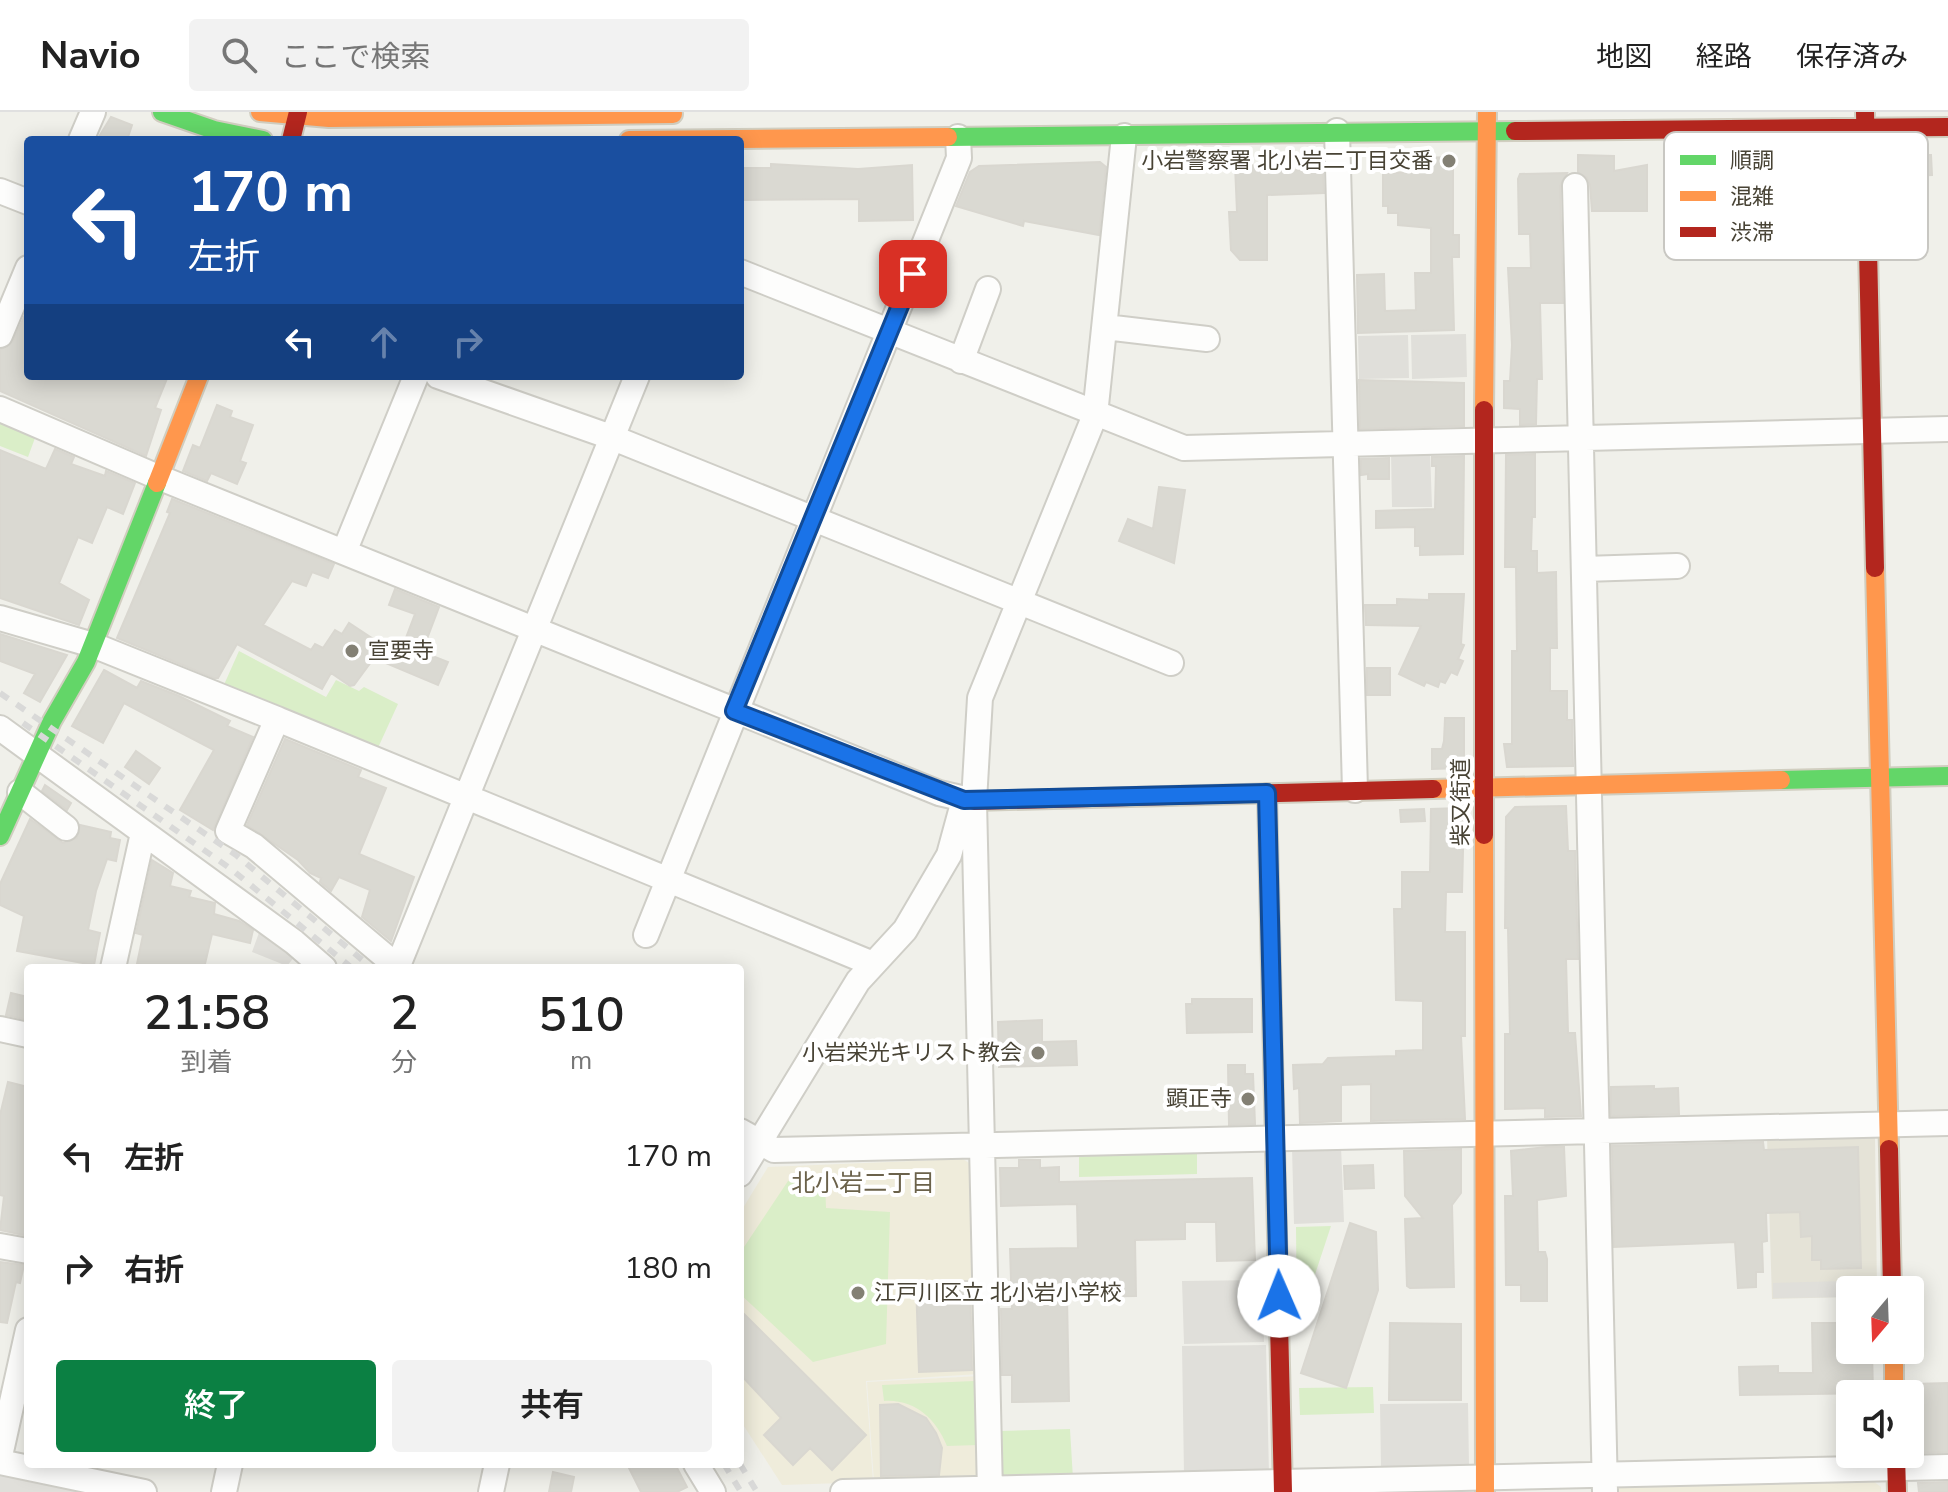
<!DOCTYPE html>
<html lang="ja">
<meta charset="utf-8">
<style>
:root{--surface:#fff;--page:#f2f2f2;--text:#222;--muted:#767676;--line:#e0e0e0;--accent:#0b8043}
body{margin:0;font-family:"Nunito Sans","Noto Sans JP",sans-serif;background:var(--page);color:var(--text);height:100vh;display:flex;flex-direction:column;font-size:30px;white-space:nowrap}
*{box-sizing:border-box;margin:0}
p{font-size:26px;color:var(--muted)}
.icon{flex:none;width:44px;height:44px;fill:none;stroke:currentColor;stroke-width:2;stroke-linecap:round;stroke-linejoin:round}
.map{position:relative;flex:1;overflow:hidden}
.sheet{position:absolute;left:24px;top:852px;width:720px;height:504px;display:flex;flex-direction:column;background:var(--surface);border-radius:8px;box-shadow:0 4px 20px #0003}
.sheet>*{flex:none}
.guide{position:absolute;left:24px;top:24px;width:720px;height:244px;border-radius:8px;box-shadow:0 4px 20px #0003;background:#1a4fa0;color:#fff;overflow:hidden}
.needle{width:52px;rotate:199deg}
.buttons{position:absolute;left:1836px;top:1164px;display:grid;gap:16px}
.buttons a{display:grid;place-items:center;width:88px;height:88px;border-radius:8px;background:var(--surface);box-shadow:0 4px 20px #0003;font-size:40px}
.pin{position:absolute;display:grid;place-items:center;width:68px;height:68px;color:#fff;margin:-34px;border-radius:16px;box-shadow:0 4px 12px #0006}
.me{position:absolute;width:88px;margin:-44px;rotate:359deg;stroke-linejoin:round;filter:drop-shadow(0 0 6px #0008)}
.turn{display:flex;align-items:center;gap:28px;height:168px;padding:0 32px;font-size:36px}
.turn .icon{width:104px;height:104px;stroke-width:2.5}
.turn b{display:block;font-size:56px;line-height:68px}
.lanes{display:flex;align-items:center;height:76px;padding:0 32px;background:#0003;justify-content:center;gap:40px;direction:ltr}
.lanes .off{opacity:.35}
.eta{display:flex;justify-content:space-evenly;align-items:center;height:136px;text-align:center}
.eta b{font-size:48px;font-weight:600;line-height:56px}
.cta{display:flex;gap:16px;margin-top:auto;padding:16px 32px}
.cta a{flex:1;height:92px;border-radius:8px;background:var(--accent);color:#fff;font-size:32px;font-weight:600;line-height:92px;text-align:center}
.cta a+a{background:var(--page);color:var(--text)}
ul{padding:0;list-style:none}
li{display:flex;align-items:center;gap:24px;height:112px;padding:0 32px}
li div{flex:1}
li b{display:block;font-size:30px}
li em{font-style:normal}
header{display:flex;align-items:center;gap:48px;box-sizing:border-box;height:112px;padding:0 40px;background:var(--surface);border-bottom:2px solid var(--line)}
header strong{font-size:38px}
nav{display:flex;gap:44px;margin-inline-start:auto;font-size:28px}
.search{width:560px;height:72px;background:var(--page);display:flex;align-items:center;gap:20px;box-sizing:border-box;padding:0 28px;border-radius:8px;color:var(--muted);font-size:30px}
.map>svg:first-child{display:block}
.residential{fill:#e5e3d7}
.education{fill:#efecdb}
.green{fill:#daeec8}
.parking{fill:#e0dfda}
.building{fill:#dad9d2;stroke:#d9d7d0;stroke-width:2}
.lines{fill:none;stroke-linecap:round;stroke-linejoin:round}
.street-casing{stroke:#cfcec7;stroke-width:28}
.fast-casing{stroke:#d1cec0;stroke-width:22}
.slow-casing{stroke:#d1cec0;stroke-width:22}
.jam-casing{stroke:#d1cec0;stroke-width:22}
.street{stroke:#fdfdfc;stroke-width:24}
.fast{stroke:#63d668;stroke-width:18}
.slow{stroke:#ff974d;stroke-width:18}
.jam{stroke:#b3261e;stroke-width:18}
.rail{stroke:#d9d9d8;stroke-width:6;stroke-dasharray:10 10;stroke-linecap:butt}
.route-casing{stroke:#114b97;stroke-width:20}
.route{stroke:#1a73e8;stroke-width:14}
.poi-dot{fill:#838074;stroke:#fff;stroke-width:3}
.labels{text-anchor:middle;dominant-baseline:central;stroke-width:8;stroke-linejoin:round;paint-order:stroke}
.poi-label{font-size:22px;fill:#484335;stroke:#fff;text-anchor:end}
.street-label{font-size:22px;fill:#484335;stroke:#fff}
.neighbourhood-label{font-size:24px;fill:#6b624b;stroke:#fff}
.key{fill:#fff;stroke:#c8c7c2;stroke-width:2}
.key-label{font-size:22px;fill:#484335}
</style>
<header>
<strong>Navio</strong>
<div class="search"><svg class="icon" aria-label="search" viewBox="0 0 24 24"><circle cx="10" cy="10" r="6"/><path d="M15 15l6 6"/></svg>ここで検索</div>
<nav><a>地図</a><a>経路</a><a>保存済み</a></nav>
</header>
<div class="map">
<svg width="1948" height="1380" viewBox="0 0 1948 1380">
<rect width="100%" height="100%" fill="#f0f0ea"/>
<path class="residential" d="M1871,1022l4,3 2,153h-27v7l-78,2 -5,-162z"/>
<path class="education" d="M963,1047l9,6 7,209 -113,7 7,101 -91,3 -42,-65v-207l28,-46z
M980,1264l4,103 -110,3 -7,-100z
M1873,1369l8,6v5h-269l9,-9z"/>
<path class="green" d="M0,311l35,15 -7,19 -28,-11z
M239,539l87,46 10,-17 23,11 5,-4 34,17 -21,46 -154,-63z
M1197,1038v24l-118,3v-25z
M825,1068l1,28 64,4 -4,132 -73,18 -73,-68v-41l48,-72z
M1331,1114l-34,103 -1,-102z
M974,1269l4,64 -31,1c-11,-27 -32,-47 -63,-45l-2,-16z
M1373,1275l1,26 -74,2 -1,-27z
M1070,1317l3,50 -71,2 -2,-50z"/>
<path class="parking" d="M1466,222l1,43 -55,2 -1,-44z
M1408,223l1,43 -50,1 -1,-43z
M1430,339l2,56h-40l-1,-55z
M260,818l35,26 -8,10 -35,-14z
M1341,1034l3,76 -50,2 -2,-76z
M1262,1168l2,62 -80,2 -2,-63z
M1844,1169l1,16 -72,1v-15z
M1266,1233l3,129 -85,1 -2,-129z
M1468,1291l1,63 -88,1 -1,-63z
M0,1360l91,20h-91z"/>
<path class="building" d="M111,5l21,8 -5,15h-30z
M1578,43l36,1v15l33,-6v46h-55l-2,-26 -3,-7 -9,-6z
M1889,43h42l1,20 -46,2z
M1453,45v78h6v22h-7l2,73 -96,3 -1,-58 27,-1 1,37 31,-1 -1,-37h16v-45l-33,-3v-12h-10v-7h-5v-33l36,-1v-14z
M1100,50l6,5 -7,68 -75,-14 -1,5 -67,-20 14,-34 9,-6z
M771,52l87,5 54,-4 1,55 -54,1v-22l-119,1v-32h31z
M1235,53l38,1 4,5 46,-2 1,24 -57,2v65h-27l-9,-10 -2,-38h8z
M1567,61l-7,13 3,117h-23l2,76h-5l-1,45 -16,1v-16l-16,-1v-27h6l2,-36 -4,-77h23l-1,-34h-11l-1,-55 2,-5z
M24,205l4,2v57h140l-13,32 6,2 -15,46 -146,-65v-41l13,-9z
M1359,268l105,3v43l-104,3z
M217,293l15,6 -2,6 23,8 -13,36 6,2 -9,21 -26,-11 -4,8 -24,-10 10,-26 7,3z
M55,337l19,8 -3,7 34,12 1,-5 29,12 -12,31 -16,-7 -15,36 -14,-6 -19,46 30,17 -10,25 -79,-27v-148l46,19z
M1535,342v63h-3l-1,34h6v22l19,-1 1,76h-7v43h17v29h5l1,46 -66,1 -3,-23h8v-93h5l-1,-84h-11l1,-112z
M1464,344l-1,98 -43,1v-9h-5v-19l-39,1v-17l59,-2 1,-43h-4v-9z
M1389,346v21h-21v-5l-7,1v-16z
M1159,375l26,3 -11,73 -55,-22 9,-22 25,10z
M172,387l162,65 -6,14 -16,-6 -6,14 -14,-5 -29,44 48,25 4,-6 8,4 12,-18 7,4 7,-11 50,33 16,-42 -26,-9 6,-16 44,18 -17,45 26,10 -10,23 -64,-27 -20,27 -4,1 -19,-13 -9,16 -85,-45 -19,34h-4l-97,-40 53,-125 -3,-1z
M1429,482h35l-3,50 3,1 -6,14 5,2 -6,14 -6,-3 -6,11 -5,-2 -2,6 -12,-5 -2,4 -25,-12 22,-48 -55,-1 -1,-20h32v-6l32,1z
M0,522l67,21 -27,47 -16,-9 11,-19 -35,-13z
M1367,556h23v27h-23z
M104,558l33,18 4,-7 38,15 51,25 -3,5 26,11 -40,93 -33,-20 34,-60 -90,-47 -21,40 -31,-17z
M1445,606h19v50l-32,1v-20h10l2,-8z
M285,627l76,31 -3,7 28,11 -27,66 55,23 -23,64 -29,-24 8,-27 -31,-13 -8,14 -11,-9 1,-4 -11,-5 -12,-13 -51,-35z
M136,639l24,17 -11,16 -24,-17z
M45,673l26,18 -4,7 -25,-19z
M1566,694l2,45h7l3,108h-12l2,74h7l6,83 -36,1v-9l-40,1v-75h5l-2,-106h-3l1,-111 9,-10z
M1461,696l3,3 -2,81h-16l-1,40h20v104h-4l4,83 -94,2v-37l-30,1v36l-41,2 -1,-35 -5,1 -1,-24 30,-1 5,-6 68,-2v-5l27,-1v-49l-27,-1 -2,-91h8v-37h28l1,-63z
M1424,697l1,12 -24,1 -1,-12z
M30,707l33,24 14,-5 3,-13 31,7 -1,6 10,2 -4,21 -9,-2 -11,32 -8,39 12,3 -6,32 -77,-14 7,-35 -24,-11v-21z
M152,748l21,13 -3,13 21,5 -2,6 26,6 -1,11 25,7 14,9 -3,13 -38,-9 -8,34h-46l-21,-4 6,-29 -7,-2z
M11,881l17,4v23l-22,-5z
M1192,887h60v33l-65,1 -1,-29h6z
M1042,908v22l34,-1 1,24 -78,2 -1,-45z
M1228,953h17v9h8l2,50 -26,1z
M8,970l20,5v149l-28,-6 4,-34 -4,-1v-80z
M1654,974v3l24,-1 1,26 -68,2v-29z
M1763,1030l1,8 94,-3 3,121 -40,1v-9h-9v-24l-11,1 -1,-25 -34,1 1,28 -5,1 1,30h-7v15l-18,1 -3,-46 -121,5 -2,-101z
M1546,1035h18l2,49 -29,4 1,52h7l2,7v42h-26v-16h-15l-1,-89h8l-2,-45z
M1461,1037v44l-9,12 2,82 -44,1 -3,-2 -2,-67 18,-1 -18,-22 -1,-45z
M1019,1048h21v8l19,-1v15l193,-4 3,82 -38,1 -1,-39h-31v17l-50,1 1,56 -69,1 2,104 -57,1v-27h-10l-1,-66h11l-2,-60 68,-1 -1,-44 -76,2 -1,-38h19z
M1373,1053l1,23 -29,1 -1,-23z
M1350,1111l26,9 2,58 -32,98 -45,-15z
M0,1150l24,3 -4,18 -4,-1 -9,41 -7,-1z
M970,1169l2,89 -53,2 -3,-90z
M740,1198l126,125 -34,35 -22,-22 -17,17 -29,-30 17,-17 -41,-44z
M1390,1211l71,1v76h-72z
M1812,1211h38v27h22l1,43 -133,2 -1,-28 39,-1v7h35z
M1948,1271v69l-32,1 -6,-38 4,-31z
M898,1292l28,14 10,15 6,15 -3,27 -58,1 -1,-71z
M627,1352h48l12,23 -10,5h-36z
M553,1360l21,5 -3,15h-22z
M1948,1370v10h-29l-1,-9z"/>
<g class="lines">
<defs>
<path id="street" d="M1337,19l18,659
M81,28l12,-28
M1575,74l30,1306
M0,79l28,11
M740,160l444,176 764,-19
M1105,215l102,12
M0,223l28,-67
M961,249l27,-72
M438,264l173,61 560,226
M0,297l158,68 781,316 35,8
M344,440l72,-176
M1584,457l93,-3
M0,506l93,27 184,74 -49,112 26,15 145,122
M277,607l596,245
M0,616l294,214 30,26
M20,680l46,36
M646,823l313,-777 -1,-21
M113,856l30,-135
M397,856l240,-592
M0,917l28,6
M740,1019l34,19 1174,-27
M740,1062l118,-193 47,-51 44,-75 15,-55
M0,1134l28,5
M0,1344l28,-126
M0,1350l144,30
M696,1352l17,28
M224,1380l6,-28
M491,1380l6,-28
M843,1380l1105,-25
M990,1380l-16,-691 6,-103 115,-283 29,-279"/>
<path id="fast" d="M162,0l52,18 49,10
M948,25l567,-6
M1781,668l167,-4
M1267,681l12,530
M0,724l52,-115 34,-59 71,-179"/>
<path id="slow" d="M260,0l69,6 344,-4
M629,28l319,-3
M1484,298l3,-298
M157,371l42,-107
M1875,456l14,581
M1433,677l348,-9
M1484,723l1,657
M1894,1238v44"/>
<path id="jam" d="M1865,0l10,456
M1515,19l433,-4
M291,28l7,-28
M1484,298v425
M974,689l459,-12
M1889,1037l3,141
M1279,1211l4,169
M1896,1342l1,38"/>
</defs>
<use href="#street" class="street-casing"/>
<use href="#fast" class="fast-casing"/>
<use href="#slow" class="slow-casing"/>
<use href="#jam" class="jam-casing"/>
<use href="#street" class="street"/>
<use href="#fast" class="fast"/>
<use href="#slow" class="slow"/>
<use href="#jam" class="jam"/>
<path class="rail" d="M0,581l236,162 136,113
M23,611l208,146 121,99
M724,1352l17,28
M740,1352l17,28"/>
</g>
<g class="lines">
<defs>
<path id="route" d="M913,162l-179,437 230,89 303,-7 12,503"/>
</defs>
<use href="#route" class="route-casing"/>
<use href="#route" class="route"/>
</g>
<g class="poi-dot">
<circle cx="1449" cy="49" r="8"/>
<circle cx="352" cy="539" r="8"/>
<circle cx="1038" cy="941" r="8"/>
<circle cx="1248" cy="987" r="8"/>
<circle cx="858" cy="1181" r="8"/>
</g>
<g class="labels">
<g class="poi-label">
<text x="1433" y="49">小岩警察署 北小岩二丁目交番</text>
<text x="368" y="539" text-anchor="start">宣要寺</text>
<text x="1022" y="941">小岩栄光キリスト教会</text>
<text x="1232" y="987">顕正寺</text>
<text x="874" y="1181" text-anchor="start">江戸川区立 北小岩小学校</text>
</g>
<g class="street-label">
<text transform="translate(1461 690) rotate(-90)">柴又街道</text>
</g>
<g class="neighbourhood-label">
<text x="863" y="1071">北小岩二丁目</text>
</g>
</g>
<rect x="1664" y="20" width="264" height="128" rx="12" class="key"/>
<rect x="1680" y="43" width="36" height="10" fill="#63d668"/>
<rect x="1680" y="79" width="36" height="10" fill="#ff974d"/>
<rect x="1680" y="115" width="36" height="10" fill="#b3261e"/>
<g class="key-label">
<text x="1730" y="56">順調</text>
<text x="1730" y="92">混雑</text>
<text x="1730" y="128">渋滞</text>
</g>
</svg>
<div class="buttons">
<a><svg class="needle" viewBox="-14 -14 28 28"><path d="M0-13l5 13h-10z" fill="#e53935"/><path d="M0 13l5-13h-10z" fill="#767676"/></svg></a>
<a><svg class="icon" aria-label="sound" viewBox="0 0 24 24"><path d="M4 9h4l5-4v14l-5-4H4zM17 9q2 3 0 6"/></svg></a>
</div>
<div class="pin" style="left:913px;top:162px;background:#d93025"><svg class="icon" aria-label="arrive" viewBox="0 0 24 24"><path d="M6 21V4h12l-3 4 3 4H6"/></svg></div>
<svg class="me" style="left:1279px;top:1184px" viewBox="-20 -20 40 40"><circle r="19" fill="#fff"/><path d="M0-13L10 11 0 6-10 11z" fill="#1a73e8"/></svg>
<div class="guide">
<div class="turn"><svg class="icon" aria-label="left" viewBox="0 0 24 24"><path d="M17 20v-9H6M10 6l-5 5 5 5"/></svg><div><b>170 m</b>左折</div></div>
<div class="lanes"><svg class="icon" aria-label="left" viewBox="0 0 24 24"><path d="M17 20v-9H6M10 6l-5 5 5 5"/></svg><svg class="icon off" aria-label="ahead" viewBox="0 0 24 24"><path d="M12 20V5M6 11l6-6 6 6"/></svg><svg class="icon off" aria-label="right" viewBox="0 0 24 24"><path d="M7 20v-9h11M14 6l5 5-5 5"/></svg></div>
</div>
<section class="sheet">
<div class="eta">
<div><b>21:58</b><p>到着</p></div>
<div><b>2</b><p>分</p></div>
<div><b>510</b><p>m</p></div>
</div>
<ul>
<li><svg class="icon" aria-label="left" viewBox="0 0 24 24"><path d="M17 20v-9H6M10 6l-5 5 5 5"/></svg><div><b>左折</b></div><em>170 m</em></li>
<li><svg class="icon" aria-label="right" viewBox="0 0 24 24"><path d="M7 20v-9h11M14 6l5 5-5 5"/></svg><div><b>右折</b></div><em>180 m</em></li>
</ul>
<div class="cta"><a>終了</a><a>共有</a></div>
</section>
</div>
